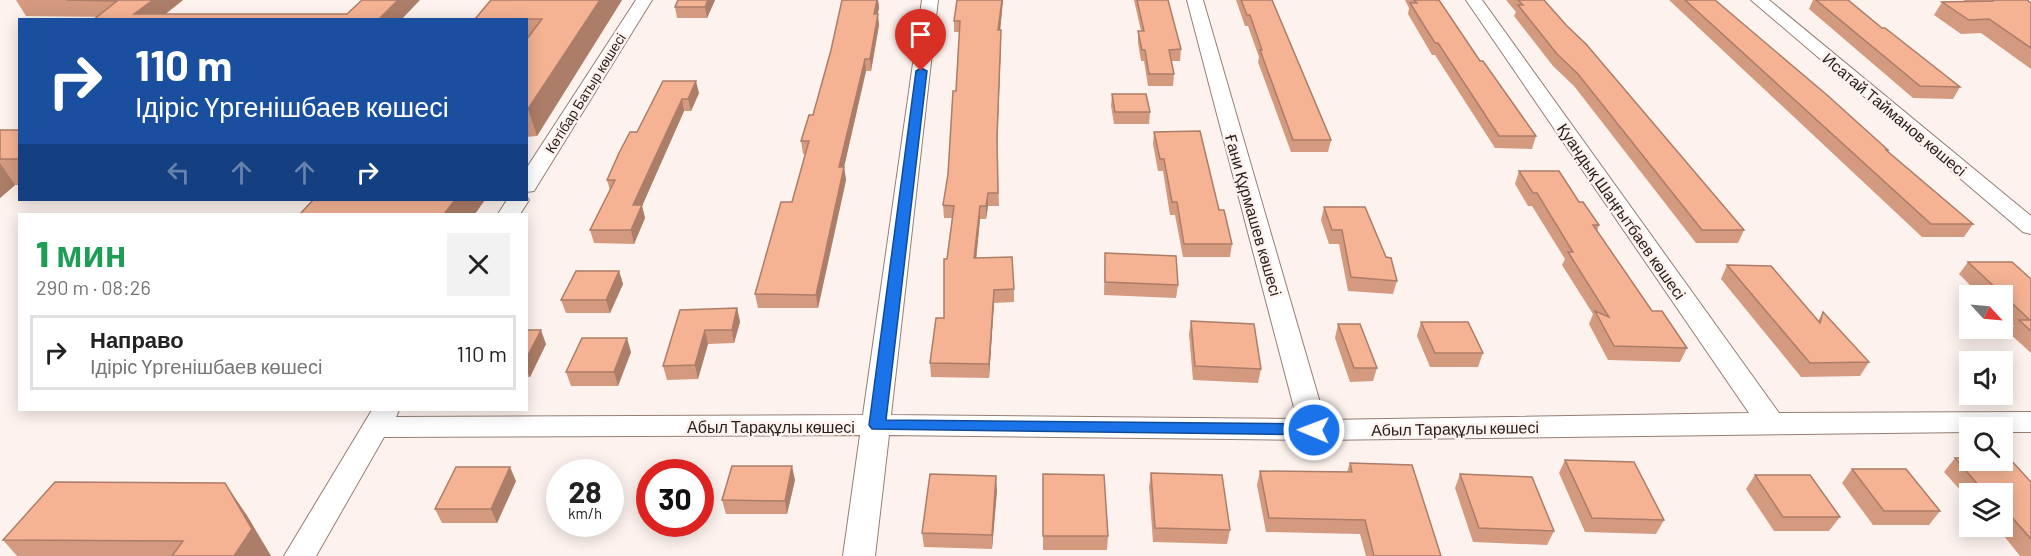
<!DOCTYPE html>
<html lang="ru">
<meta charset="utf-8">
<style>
:root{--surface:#fff;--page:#f2f2f2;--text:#222;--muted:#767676;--line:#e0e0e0}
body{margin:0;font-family:Barlow,sans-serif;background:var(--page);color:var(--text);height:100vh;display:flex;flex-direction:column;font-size:22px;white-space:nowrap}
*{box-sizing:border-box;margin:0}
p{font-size:20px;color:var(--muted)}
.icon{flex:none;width:33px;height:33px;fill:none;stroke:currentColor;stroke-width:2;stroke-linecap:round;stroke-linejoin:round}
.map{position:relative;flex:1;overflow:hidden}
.details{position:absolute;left:18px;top:213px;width:510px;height:198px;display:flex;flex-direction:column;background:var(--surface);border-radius:0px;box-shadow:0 3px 15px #0003}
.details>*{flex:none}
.hud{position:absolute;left:18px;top:18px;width:510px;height:183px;border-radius:0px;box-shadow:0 3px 15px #0003;background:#1a4fa0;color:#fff;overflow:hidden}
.needle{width:39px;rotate:116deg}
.tools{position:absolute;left:1959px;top:285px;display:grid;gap:12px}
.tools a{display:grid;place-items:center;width:54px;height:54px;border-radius:0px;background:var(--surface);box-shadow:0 3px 15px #0003;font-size:30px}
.speed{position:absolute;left:546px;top:459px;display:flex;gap:12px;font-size:30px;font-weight:700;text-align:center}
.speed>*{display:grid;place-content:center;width:78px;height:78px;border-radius:50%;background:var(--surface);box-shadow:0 3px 15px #0003;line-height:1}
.speed small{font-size:15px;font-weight:400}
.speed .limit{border:9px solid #d22;background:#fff;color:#111}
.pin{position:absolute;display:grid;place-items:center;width:51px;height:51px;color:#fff;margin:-62px -26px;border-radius:50% 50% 50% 0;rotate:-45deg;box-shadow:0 0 6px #0007}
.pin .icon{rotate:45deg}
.me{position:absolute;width:66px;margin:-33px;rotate:271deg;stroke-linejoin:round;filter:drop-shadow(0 0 4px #0008)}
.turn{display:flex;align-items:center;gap:21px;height:126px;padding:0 18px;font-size:27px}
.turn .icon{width:78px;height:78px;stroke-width:2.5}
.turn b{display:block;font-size:42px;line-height:51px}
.lanes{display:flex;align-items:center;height:57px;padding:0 18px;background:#0003;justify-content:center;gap:30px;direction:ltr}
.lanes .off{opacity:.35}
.round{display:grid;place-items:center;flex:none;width:63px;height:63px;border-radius:0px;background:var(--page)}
.headline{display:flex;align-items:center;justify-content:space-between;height:102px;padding:0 18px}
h1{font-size:36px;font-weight:800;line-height:45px;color:#1e9e55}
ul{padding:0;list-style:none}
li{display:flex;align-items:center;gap:18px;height:75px;margin:0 12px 9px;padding:0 6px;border:3px solid var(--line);border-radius:0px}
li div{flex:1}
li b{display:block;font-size:22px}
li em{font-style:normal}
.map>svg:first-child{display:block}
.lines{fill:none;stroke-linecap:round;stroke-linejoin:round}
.street-casing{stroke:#967e73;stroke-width:2}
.street{fill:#fff;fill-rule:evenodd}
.wall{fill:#d39a7f}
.shaded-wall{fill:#ac7d68}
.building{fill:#f5b394;stroke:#ac7d68;stroke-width:1.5}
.route{fill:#1a73e8;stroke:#114b97;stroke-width:1.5}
.labels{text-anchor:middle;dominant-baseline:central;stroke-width:5;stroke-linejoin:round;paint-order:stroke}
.far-street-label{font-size:14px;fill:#271e1a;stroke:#fdf2ed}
.street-label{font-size:16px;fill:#271e1a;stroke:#fdf2ed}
</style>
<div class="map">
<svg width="2031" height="556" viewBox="0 0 2031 556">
<rect width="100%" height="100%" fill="#fdf2ed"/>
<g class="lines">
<defs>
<path id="street" d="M636,0h16l-115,186 -3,5 -8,1v-23z
M922,0h16l-47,415 406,4 -110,-419h16l122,420 424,-7 -283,-413h16l297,413 252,-1v20h-29v-4h-32v4l-656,8 -425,-5 -14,121h-32l17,-121 -476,2 -68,119h-32l88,-146h27l-3,7 467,-2z
M1751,0h18l262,216v18l-8,-2z
M526,196l3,4 -9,14h-22l9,-14h19z"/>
</defs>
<use href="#street" class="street-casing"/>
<use href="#street" class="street"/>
</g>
<path class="wall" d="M16,0h167l-18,14 236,6 -375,-4z
M622,0l-85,136 -11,1v-117h-51z
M678,0h37l-8,18h-30l-2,-11z
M842,0h36l1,8 -2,6 2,11 -8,46h-5l-22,96 2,13 -28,128h-60l-3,-14 37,-92 13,-48h-2l-2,-13 12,-26 18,-65z
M957,0h46l-3,30 1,12 -4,104 2,60h-11l-2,13h-6l-4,39 38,31v13l-20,1 -5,75 -58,-1 -1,-14 14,-45 3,-59 5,-41h-8l-1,-13 5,-31 8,-83 4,-59h-6v-11z
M1134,0h34l13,49 -1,12h-9l3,13 -1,12h-25l-4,-25h-3l-3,-18v-12h3z
M1236,0h36l59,140 -3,12h-37l-33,-90 1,-5 -11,-31h-3z
M1405,0h34l41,61 56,75 -4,13 -37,-1 -60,-93h-3l-24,-41 1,-6z
M1506,0h38l200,230 -6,13h-42l-122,-157 -21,-20 -39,-50 2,-4z
M1669,0h46l173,150 -1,1 86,73 -9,13h-42z
M1813,0h35l34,28 78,59 -7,12 -40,-1 -104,-89z
M1963,0h64l4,3v66l-50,-36 -20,1 -27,-19 8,-13 23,-1z
M663,81l36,12 -8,18h-7l-42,95 3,12 -11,26 -40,-1 -4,-13 20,-40 -3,-10 30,-48z
M1112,94l38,18 -1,12h-35l-3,-18z
M0,130h20v55h-5l-15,13z
M1154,132l65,78 13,34 -2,13h-47l-8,-42h-5l-7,-44h-5l-5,-27z
M1519,171l60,31 20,23 -2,6 55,80 35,37 -7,14 -72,-2 -19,-36 4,-10 -31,-49 3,-6 -33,-53h-4l-13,-22z
M1324,207l73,74 -4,13 -45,-3 -9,-47h-10l-8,-24z
M1105,253l73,32 -2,13 -72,-3z
M1968,262l63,17v74l-22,-20 5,-7 -12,-10v-20h-21l-22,-22z
M1727,265l91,56 5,-9 46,50 -9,14 -59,1 -80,-98z
M619,271l4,13 -13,29h-44l-5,-13z
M737,308l3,14 -6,21 -26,1 -10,35 -31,1 -4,-14 17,-56z
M1191,321l70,48 -3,14 -65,-3 -4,-46z
M1421,322l62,31 -5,14h-48l-13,-31z
M1338,324l39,44 -4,13 -23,1 -15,-44z
M526,330l20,14 -16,33h-4z
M631,352l-13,34h-47l-5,-14z
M1955,458l76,24v74h-11l-24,-30h6v-32h-32v7l-26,-29z
M1565,460l99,60 -8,14 -71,-2 -26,-59z
M1350,463l91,93h-75l-6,-22 -94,-2 -9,-47 3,-14 87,1z
M1852,469l88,42 -11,14h-56l-31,-42z
M1151,473l79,57 -3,14 -74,-2 -4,-55z
M1043,474l65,62 -1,14h-64z
M1460,474l94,57 -7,14 -74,-3 -18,-54z
M1755,475l85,42 -11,14h-55l-28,-42z
M795,480l-8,34h-61l-4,-14z
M516,481l-19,42h-55l-7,-14z
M997,490l-5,59 -68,-2 -2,-14z
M246,514l25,42h-254l-14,-16z"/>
<path class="shaded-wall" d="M153,0h30l-25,20 -24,-6z
M398,0h22l-19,20h-23z
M600,0h22l-85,136 -9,-27z
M708,0h7l-8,18 -2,-11z
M877,0h1l1,8 -4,18 -1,-12z
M1002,0h1l-4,42 -1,-12z
M878,14l1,11 -8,46 -1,-12z
M1001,30v12l-4,107v-12z
M865,59l1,12 -25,109 -2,-13z
M696,81l3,12 -8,18 -3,-12z
M682,99l2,12 -42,95 3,12 -11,26 -3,-14 2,-25z
M0,163l15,22 -15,13z
M844,167l2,13 -28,128 -2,-13z
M988,193v13l-2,13v-13z
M455,200h30l-10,14h-31z
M980,206v13l-5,53 -1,-14z
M619,271l4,13 -13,29 -4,-13z
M994,290v13l-5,75v-14z
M737,308l3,14 -6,21 -2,-13z
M541,330l5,14 -16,33 -4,-8v-10z
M705,330l3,14 -10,35 -3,-14z
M627,338l4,14 -13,34 -4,-14z
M792,466l3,14 -8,34 -2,-13z
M510,467l6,14 -19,42 -6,-14z
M996,476l1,14 -5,59v-14z
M225,483l21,31 25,42h-37z"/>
<path class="building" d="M67,0h86l-19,14h213l15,-14h36l-20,20h-285l24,-19z
M491,0h109l-72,109h-2v-69l16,-21h-67z
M678,0h30l-3,7h-30z
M842,0h35l-3,14h4l-8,45h-5l-26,108h5l-28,128 -61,-1 26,-92h11l17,-61h-8l8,-26h4l18,-65z
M957,0h45l-4,30h3l-4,107 1,56h-10l-2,13h-6l-6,52 38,-1 2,32 -20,1 -5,74 -59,-1 6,-45h8v-59h3l7,-53 -11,-1 5,-31 5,-83h3l4,-70h-6z
M1137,0h31l13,49 -12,1 5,24h-25l-4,-24h-3l-4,-19h6z
M1241,0h31l59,140h-38l-33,-90h2l-12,-35h-3z
M1414,0h25l41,61h3l53,75h-37l-61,-93h-3l-25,-40h7z
M1518,0h26l23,26 19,18 158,186h-42l-124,-156 -21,-20 -39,-49h5z
M1685,0h30l112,95 61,55h-2l87,74h-42z
M1816,0h32l34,28h3l75,59 -40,-1z
M1992,0h35l4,3v45l-42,-29 -20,1 -27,-18 52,-1z
M663,81h33l-8,18h-6l-49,106h9l-11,25h-41l25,-50h-8l12,-27 11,-21h7z
M1112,94h34l4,18h-35z
M0,130h20v29h-20z
M1200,131l19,79h5l8,34h-48l-7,-42h-5l-8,-43h-4l-6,-27z
M1519,171h40l20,31h4l16,23h-6l59,86h10l25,37 -73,-2 -19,-35 14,6 -41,-65h5l-36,-59h-4z
M313,200h142l-11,14h-144z
M1324,207h41l21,50 5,1 6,23 -46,-4 -9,-47h-10z
M1105,253l71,3 2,29 -73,-3z
M1968,262h44l19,17v52l-12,-11h11z
M1727,265l44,1 49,57 3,-11 46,50 -59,1z
M576,271h43l-13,29h-45z
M737,308l-5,22h-27l-10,35 -32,1 17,-56z
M1191,321l63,3 7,45 -66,-3z
M1421,322h47l15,31h-48z
M1338,324h22l17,44h-23z
M526,330h15l-15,29z
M582,338h45l-13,34h-48z
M1955,458h15v2h32v-2h7l22,24v57l-29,-33v-12h-16z
M1565,460l69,2 30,58 -72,-2z
M1350,463l62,2 29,91h-67l-9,-36 -96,-2 -9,-47 92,1z
M732,466h60l-7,35 -63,-1z
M456,467h54l-19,42h-56z
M1852,469h54l34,42h-56z
M1151,473l71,2 8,55 -75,-2z
M930,474l66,2 -4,59 -70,-2z
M1043,474l61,1 4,61h-65z
M1460,474l72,3 22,54 -75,-3z
M1755,475h55l30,42h-57z
M55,482l170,1 27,46 -18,27h-62l11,-15 -180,-1z"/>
<path class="route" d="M921,68l6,3 -41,349 428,4 6,2 2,4 -2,5 -448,-6 -3,-4 47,-354z"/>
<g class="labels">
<g class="far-street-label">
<text transform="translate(585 93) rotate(-58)">Көтібар Батыр көшесі</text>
</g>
<g class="street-label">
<text transform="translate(1895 114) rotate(40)">Исатай Тайманов көшесі</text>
<text transform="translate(1622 211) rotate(55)">Қуандық Шаңғытбаев көшесі</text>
<text transform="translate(1254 215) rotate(74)">Ғани Құрмашев көшесі</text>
<text x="771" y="426">Абыл Тарақұлы көшесі</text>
<text transform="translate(1455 428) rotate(-1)">Абыл Тарақұлы көшесі</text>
</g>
</g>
</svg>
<div class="tools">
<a><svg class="needle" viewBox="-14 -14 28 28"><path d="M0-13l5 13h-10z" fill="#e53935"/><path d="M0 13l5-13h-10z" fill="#767676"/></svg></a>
<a><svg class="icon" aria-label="sound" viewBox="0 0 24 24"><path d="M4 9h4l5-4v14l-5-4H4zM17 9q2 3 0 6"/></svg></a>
<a><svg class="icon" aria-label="search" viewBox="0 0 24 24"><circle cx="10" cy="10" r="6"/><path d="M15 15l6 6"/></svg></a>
<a><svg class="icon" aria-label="layers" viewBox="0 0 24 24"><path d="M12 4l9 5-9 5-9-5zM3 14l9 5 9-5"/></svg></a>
</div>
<div class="speed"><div>28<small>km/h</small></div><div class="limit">30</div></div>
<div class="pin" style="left:921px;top:71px;background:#d93025"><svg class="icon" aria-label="arrive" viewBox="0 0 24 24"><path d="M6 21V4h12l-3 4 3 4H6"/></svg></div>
<svg class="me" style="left:1314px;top:430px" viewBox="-20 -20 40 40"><circle r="17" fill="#1a73e8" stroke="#fff" stroke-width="3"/><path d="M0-11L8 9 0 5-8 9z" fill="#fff"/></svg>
<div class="hud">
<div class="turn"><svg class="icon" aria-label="right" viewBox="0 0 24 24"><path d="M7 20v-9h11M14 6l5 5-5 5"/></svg><div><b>110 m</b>Ідіріс Үргенішбаев көшесі</div></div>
<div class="lanes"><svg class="icon off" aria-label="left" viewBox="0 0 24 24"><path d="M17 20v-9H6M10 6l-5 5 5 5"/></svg><svg class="icon off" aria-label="ahead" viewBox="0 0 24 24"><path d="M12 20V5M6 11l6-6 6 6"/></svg><svg class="icon off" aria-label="ahead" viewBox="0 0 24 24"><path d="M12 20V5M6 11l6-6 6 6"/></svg><svg class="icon" aria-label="right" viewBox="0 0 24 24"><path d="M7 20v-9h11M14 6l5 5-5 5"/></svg></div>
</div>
<section class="details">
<div class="headline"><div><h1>1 мин</h1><p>290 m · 08:26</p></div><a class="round"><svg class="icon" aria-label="close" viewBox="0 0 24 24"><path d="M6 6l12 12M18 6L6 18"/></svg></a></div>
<ul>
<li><svg class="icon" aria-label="right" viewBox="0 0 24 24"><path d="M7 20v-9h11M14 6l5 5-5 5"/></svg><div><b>Направо</b><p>Ідіріс Үргенішбаев көшесі</p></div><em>110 m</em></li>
</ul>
</section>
</div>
